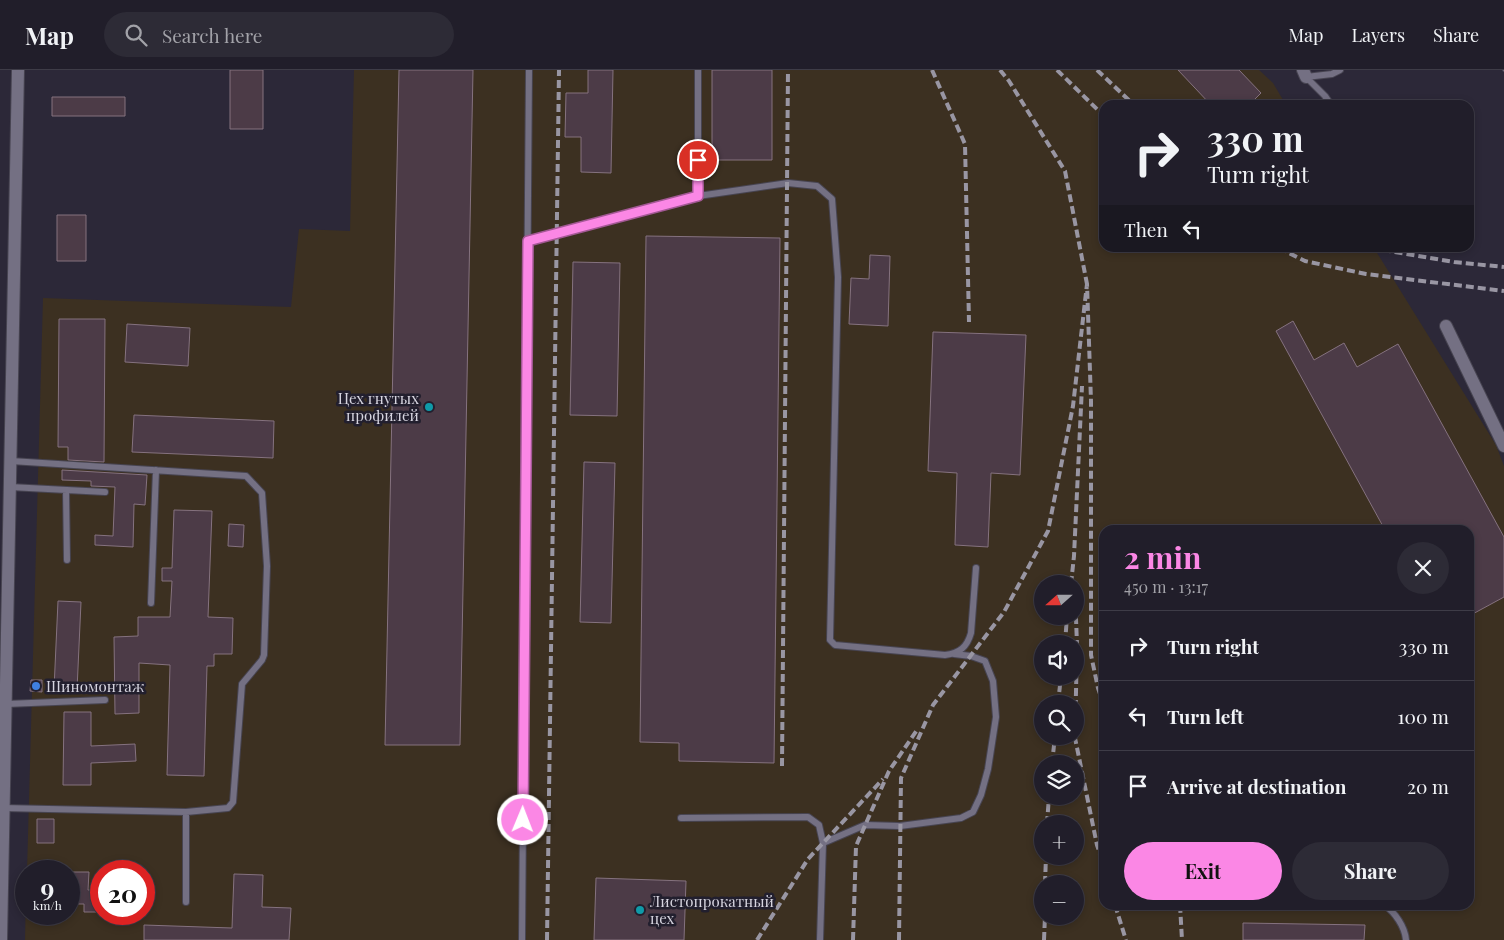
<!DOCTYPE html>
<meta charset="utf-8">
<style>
:root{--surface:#211e2a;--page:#2d2b36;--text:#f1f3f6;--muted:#a2a2a8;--line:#3e3c47;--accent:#fb87e5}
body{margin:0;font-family:"Playfair Display",serif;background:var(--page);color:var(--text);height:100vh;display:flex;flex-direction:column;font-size:19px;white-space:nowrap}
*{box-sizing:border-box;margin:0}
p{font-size:16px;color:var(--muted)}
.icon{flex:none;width:28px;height:28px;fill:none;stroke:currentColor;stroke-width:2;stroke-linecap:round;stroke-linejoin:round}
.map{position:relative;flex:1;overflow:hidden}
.sheet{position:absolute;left:1099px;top:455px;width:375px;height:385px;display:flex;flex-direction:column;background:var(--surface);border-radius:15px;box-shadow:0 2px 8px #0003,0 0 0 1px var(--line)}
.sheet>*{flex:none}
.banner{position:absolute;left:1099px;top:30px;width:375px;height:152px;border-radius:15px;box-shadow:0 2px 8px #0003,0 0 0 1px var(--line);background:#211e2a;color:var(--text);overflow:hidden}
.needle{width:32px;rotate:249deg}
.fabs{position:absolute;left:1034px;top:505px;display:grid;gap:10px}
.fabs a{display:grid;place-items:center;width:50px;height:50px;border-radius:50%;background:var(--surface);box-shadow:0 2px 8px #0003,0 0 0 1px var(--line);font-size:25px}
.speed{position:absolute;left:15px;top:790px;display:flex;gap:10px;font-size:25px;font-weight:700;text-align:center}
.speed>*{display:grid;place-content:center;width:65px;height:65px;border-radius:50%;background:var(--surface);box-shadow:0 2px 8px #0003,0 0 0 1px var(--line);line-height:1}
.speed small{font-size:12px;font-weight:400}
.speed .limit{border:8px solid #d22;background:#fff;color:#111}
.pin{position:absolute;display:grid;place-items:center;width:42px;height:42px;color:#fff;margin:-21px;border:2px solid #fff;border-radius:50%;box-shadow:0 1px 5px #0007}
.me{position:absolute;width:55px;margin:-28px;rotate:1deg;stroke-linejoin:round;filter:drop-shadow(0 0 4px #0008)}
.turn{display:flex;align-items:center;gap:18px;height:105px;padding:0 25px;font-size:22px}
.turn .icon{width:65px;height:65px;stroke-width:2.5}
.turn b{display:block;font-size:35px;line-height:42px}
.then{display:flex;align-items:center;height:48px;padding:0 25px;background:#0003;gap:10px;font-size:19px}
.round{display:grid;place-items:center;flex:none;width:52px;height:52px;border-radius:26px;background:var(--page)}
.head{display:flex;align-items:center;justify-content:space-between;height:85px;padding:0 25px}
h1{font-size:30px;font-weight:700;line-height:38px;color:var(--accent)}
.primary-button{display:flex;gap:10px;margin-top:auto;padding:10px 25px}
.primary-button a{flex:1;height:58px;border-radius:30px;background:var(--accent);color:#111;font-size:20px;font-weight:700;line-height:58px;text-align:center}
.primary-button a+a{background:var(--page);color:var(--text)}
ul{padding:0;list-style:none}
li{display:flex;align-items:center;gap:15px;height:70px;padding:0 25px;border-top:1px solid var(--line)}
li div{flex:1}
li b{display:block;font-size:19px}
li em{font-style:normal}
header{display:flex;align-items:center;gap:30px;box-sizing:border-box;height:70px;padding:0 25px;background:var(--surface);border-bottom:1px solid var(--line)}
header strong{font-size:24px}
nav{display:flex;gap:28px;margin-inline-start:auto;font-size:18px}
.search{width:350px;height:45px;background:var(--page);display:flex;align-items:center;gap:12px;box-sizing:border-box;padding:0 18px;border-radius:28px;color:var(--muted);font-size:19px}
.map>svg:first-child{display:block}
.industrial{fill:#3c3021;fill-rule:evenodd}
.building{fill:#4c3b47;stroke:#85727f}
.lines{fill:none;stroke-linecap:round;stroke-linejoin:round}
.lane-casing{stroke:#474451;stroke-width:8}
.street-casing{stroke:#474451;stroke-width:14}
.secondary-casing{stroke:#474451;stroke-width:14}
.path{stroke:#6a6675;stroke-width:2;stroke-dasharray:4 4;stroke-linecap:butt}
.lane{stroke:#747083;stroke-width:6}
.street{stroke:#747083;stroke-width:12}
.secondary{stroke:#747083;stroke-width:12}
.rail{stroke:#9996a3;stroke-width:4;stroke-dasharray:8 4;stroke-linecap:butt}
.route-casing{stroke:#a35895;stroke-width:12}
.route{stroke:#fb87e5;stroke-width:9}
.culture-dot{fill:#0f9aa8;stroke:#221f2e;stroke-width:2}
.shop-dot{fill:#3f7fe0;stroke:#221f2e;stroke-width:2}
.labels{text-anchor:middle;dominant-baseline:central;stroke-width:5;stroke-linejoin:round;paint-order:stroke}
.poi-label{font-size:15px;fill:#d6d4df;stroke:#221f2e;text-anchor:start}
</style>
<header>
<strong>Map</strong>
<div class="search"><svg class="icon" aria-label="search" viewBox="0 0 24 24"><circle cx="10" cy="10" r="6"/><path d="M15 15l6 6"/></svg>Search here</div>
<nav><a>Map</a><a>Layers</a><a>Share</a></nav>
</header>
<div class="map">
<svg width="1504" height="870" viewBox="0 0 1504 870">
<rect width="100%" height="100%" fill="#2c2838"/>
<path class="industrial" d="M354,0h905l14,13 13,22h-182v143h270l122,197 8,21v474h-1479l1,-48v22h43v-43h-42l16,-573 248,9 8,-78 51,2zM1104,460h365v375h-365zM1042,514h33v32h-33zM1042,574h33v32h-33zM1042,634h33v32h-33zM1042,694h33v32h-33zM1042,754h33v32h-33zM101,801h43v43h-43zM1042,814h33v32h-33z"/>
<path class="building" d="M230,0h33v59h-33z
M399,0h74l-13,675h-75z
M588,0h25l-2,103 -30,-1v-35h-16l1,-44h22z
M712,0h60v90h-60z
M1178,0h61l22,23 -12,12h-38z
M52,27h73v19h-73z
M57,145h29v46h-29z
M646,166l134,2 -6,525 -95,-2v-18l-39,-1z
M870,185l20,1 -2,70 -39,-2 2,-46 18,1z
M573,192l47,1 -3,153 -47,-1z
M59,249h46l-1,143 -36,-2v-13h-10z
M1293,251l21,39 30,-17 13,24 41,-23 106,193v60l-35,19v-86h-84l-109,-199z
M127,254l63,4 -2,38 -63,-4z
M933,262l93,3 -6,140 -29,-2 -3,74 -33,-2 2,-72 -29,-2z
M134,345l140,6 -1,37 -141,-6z
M584,392l31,1 -4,160 -31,-1z
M62,400l85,5 -2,30 -11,-1 -1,43 -38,-2v-10l18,1 2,-49 -24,-1v-5l-29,-1z
M174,440l38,1 -4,106 25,1 -1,36h-18v12h-7l-3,110 -37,-1 3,-110 -31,-2v50l-24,1 -1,-77 24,-1v-19h32l2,-36h-10v-13h10z
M229,454l15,1 -1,22 -15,-1z
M58,531l23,1 -4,88 -23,-1z
M31,610h11v12l-12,-1z
M64,642h27v34l44,-2 1,17 -45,2v22h-28z
M37,749h17v24h-17z
M69,802h20l-1,18h13v22h-17v-8h-15z
M234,804l29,1 -1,32 29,1 -2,32h-145v-15l88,3z
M596,808l90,3 -2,59h-90z
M1243,853l122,2 -1,15h-121z"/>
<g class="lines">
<defs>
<path id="lane" d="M1306,7l19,19 6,9
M1306,7l26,-3 8,-4
M698,126l90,-13 29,3 15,13 6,78 -8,363 5,5 110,10c15,-2 22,-8 26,-22l5,-65
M527,171l171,-45v-126
M10,417l95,5
M66,420l1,70
M151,533l5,-133
M6,634l99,-4
M3,738l183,4 42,-4 5,-6 9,-118 20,-24 2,-5 3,-89 -5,-73 -16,-17 -235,-15
M681,748l127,-1 11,8 4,18 -3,97
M823,773l42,-18 35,1 61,-8 12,-6 8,-17 7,-26 8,-52 -3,-36 -8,-20 -14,-5 -17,-2
M186,832v-90
M1384,835c11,7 21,22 22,35
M522,870l7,-870"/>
<path id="street" d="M1303,0l3,7
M1446,256l58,120"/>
<path id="secondary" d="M1,870l17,-870"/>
</defs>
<use href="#lane" class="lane-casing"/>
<use href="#street" class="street-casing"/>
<use href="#secondary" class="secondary-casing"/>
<path class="path" d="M1503,0l1,1"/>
<use href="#lane" class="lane"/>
<use href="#street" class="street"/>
<use href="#secondary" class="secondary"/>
<path class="rail" d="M932,0l33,74 4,178
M1000,0l9,11 56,90 22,113v5
M1057,0l47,46
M1097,0l37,35
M1279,178l26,13 61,13 138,17
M1371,178l83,14 50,5
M1071,514l3,-28 8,-170
M1075,522l2,53 -2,93 22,107 7,21
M1065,574l2,-28
M1058,634l3,-28
M1052,694l3,-28
M782,696l6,-696
M1047,754l2,-28
M1045,814l1,-28
M1115,835l11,35
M1180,835l2,35
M547,870l12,-870
M757,870l51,-81 75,-80
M853,870l3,-94 33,-75 28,-41
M899,870l2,-162 32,-73 71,-93 44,-81 25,-125 14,-122 4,117v254l7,33 6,18
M1044,870l1,-24"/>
</g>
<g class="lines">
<defs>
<path id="route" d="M523,750l5,-579 170,-45v-36"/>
</defs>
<use href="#route" class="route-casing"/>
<use href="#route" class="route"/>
</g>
<g class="culture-dot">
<circle cx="429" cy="337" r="5"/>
<circle cx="640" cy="840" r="5"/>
</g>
<circle class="shop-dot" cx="36" cy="616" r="5"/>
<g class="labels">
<g class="poi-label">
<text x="419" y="328" text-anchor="end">Цех гнутых<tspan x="419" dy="17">профилей</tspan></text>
<text x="46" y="616">Шиномонтаж</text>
<text x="650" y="831">Листопрокатный<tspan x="650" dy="17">цех</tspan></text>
</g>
</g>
</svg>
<div class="fabs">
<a><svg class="needle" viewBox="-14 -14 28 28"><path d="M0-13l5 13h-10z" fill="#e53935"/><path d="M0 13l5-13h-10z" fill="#a2a2a8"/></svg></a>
<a><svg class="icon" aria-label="sound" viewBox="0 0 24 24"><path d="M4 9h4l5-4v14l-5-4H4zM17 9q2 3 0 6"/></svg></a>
<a><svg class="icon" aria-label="search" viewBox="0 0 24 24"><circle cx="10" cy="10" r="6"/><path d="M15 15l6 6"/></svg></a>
<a><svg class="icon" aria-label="layers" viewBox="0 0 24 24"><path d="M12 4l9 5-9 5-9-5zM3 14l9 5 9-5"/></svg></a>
<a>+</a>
<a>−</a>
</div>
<div class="speed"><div>9<small>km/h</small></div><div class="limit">20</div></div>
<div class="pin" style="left:698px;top:90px;background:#d93025"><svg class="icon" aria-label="arrive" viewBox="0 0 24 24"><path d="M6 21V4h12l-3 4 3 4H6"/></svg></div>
<svg class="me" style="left:523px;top:750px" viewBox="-20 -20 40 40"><circle r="17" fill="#fb87e5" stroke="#fff" stroke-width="3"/><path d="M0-11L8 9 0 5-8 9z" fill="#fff"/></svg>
<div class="banner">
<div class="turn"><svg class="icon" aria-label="right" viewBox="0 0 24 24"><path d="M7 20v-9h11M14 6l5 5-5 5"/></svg><div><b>330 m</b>Turn right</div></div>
<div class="then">Then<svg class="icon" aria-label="left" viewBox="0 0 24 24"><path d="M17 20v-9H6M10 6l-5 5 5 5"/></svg></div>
</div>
<section class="sheet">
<div class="head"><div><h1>2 min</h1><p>450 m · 13:17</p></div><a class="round"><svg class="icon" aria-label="close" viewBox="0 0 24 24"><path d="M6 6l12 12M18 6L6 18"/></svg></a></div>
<ul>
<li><svg class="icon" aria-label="right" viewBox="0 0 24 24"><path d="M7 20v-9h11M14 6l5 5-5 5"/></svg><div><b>Turn right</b></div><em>330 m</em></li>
<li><svg class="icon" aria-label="left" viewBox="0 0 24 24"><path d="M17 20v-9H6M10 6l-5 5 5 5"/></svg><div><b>Turn left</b></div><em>100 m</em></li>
<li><svg class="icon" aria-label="arrive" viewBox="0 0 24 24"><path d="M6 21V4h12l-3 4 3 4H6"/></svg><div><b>Arrive at destination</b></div><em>20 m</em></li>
</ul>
<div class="primary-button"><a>Exit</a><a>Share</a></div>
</section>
</div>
